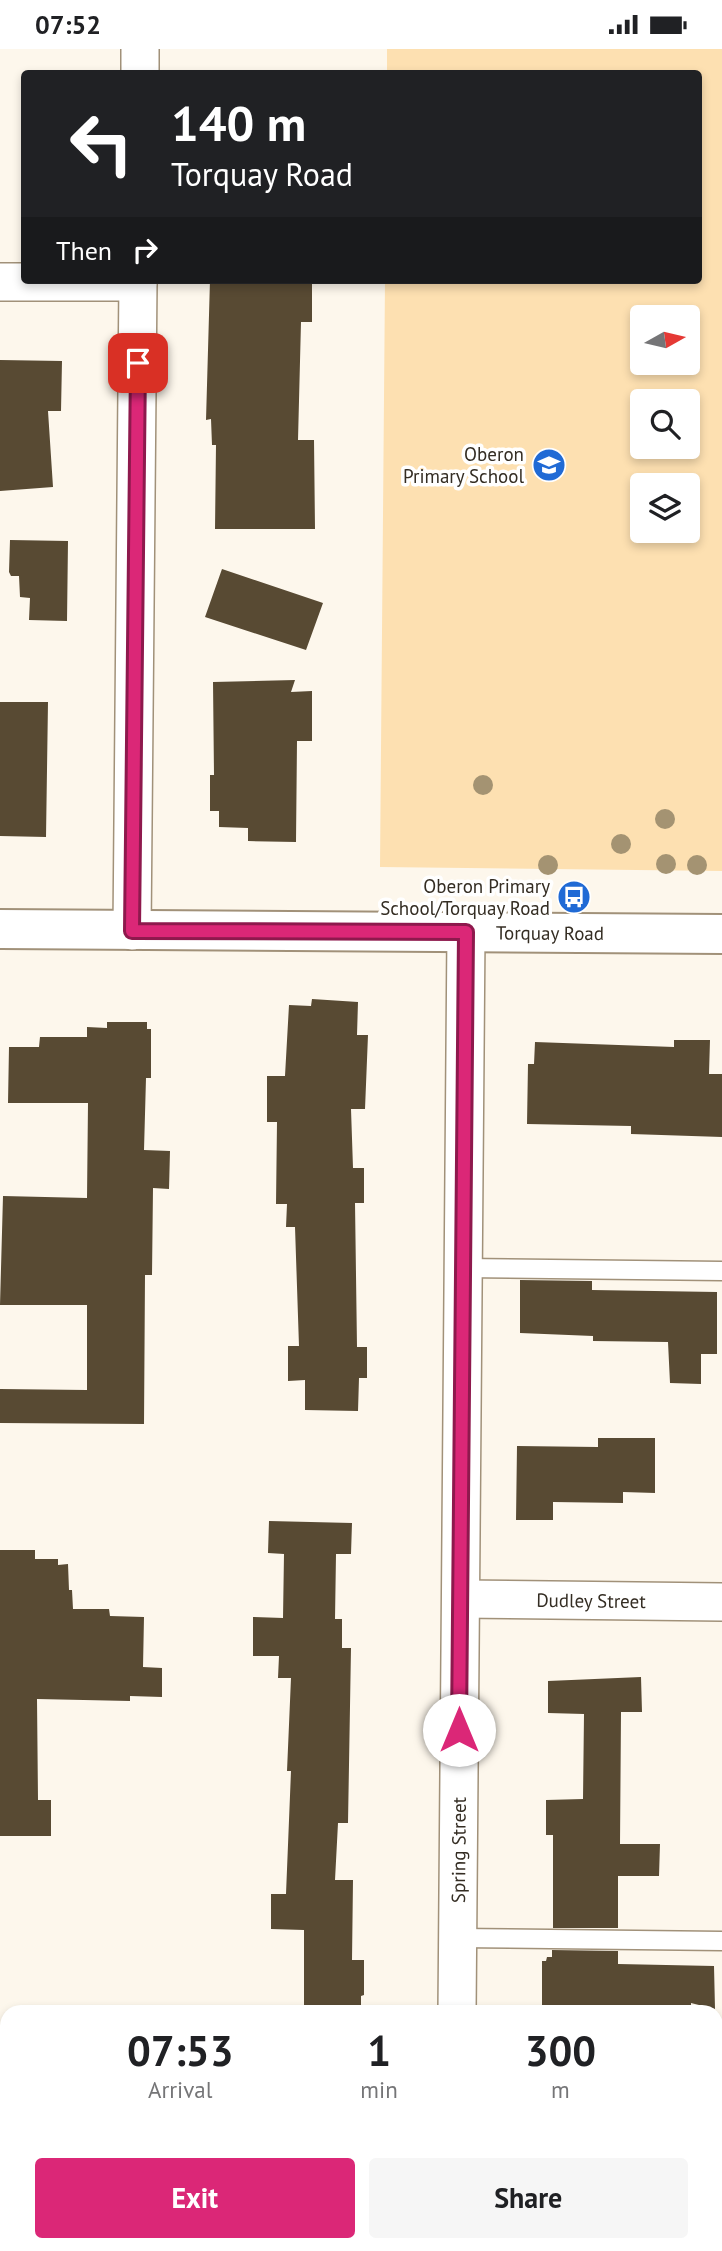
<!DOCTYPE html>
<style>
:root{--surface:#fff;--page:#f6f6f6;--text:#202124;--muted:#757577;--accent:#db2777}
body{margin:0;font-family:"PT Sans",sans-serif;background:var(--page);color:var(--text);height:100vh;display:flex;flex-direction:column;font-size:26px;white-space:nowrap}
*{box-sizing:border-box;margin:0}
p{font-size:23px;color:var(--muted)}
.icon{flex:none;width:38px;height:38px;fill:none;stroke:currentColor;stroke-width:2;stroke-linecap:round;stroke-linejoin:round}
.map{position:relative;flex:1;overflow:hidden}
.details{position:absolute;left:0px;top:1956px;width:723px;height:247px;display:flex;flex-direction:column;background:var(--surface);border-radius:21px 21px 0 0;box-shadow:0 4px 10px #0003}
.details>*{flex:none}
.guide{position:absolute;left:21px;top:21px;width:681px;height:214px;border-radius:7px;box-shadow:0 4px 10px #0003;background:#202124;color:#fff;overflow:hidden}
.needle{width:46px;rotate:82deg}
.fabs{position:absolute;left:630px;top:256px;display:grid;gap:14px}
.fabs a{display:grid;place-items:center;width:70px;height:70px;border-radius:7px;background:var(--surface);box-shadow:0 4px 10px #0003;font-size:35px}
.pin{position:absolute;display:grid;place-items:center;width:60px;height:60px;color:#fff;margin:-30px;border-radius:14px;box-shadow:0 4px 10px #0006}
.me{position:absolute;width:77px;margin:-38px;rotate:0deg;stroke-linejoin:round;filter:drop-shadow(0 0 5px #0008)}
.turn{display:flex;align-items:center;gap:24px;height:147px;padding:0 35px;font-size:32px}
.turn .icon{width:91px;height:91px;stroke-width:2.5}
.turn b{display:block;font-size:49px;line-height:60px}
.then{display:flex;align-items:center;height:66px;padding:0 35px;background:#0003;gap:14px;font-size:26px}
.eta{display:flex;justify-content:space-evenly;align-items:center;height:119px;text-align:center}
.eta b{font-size:42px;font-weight:800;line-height:49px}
.cta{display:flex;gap:14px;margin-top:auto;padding:14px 35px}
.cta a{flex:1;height:80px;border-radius:7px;background:var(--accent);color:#fff;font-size:28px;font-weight:800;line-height:80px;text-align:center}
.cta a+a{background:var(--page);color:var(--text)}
.status{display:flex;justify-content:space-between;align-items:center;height:49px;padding:0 35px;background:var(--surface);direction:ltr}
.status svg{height:19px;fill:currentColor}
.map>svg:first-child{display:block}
.green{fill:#fde0b1;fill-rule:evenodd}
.building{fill:#584a33}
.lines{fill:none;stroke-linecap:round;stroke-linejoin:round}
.service-casing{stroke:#a19179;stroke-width:21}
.minor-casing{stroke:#a19179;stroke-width:40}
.tertiary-casing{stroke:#a19179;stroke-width:42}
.service{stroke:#fff;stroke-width:18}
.minor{stroke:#fff;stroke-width:37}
.tertiary{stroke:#fff;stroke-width:38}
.tree{fill:#a49372}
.route-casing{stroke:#8e194d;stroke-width:18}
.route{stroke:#db2777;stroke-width:12}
.labels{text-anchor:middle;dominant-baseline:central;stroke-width:7;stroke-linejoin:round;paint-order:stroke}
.poi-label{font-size:19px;fill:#342d23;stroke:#fff;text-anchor:end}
.street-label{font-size:19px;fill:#342d23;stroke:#fff}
</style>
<div class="status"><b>07:52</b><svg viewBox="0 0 49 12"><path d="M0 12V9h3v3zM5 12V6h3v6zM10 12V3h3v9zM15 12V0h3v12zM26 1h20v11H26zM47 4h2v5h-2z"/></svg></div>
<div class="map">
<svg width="722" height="2202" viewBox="0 0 722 2202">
<rect width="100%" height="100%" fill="#fdf7ec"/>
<path class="green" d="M387,0h335v822l-342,-4 5,-587h313v-207h-311zM642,268h46v45h-46zM642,352h46v45h-46zM642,436h46v45h-46z"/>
<path class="building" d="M210,231h102v42h-11l-3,118h16l1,89h-100l1,-84h-4l-1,-26 -5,1z
M0,311l62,1 -1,50h-13l5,76 -53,4z
M10,491l58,1 -1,80 -38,-1 1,-22 -10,-1 -1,-21h-8l-2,-4z
M222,520l101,34 -17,47 -101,-33z
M295,631l-4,12 21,-1v50h-15l-1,101 -48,-1v-13l-29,-1v-16h-9v-36h4l-1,-93z
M0,653h48l-2,135 -46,-1z
M312,950l46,3 -1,33h11l-3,74h-14l2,59h11v35h-9l2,144h10v31h-8l-1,33 -53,-1v-30l-17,1v-35h11l-4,-119h-9l1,-23h-11l1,-82h-10v-46h18l4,-71 22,1z
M107,973h40v7h4v49h-5l-2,72 26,1 -1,38 -16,-1 -1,87h-7l-1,149 -144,-1v-34l87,1v-85h-87l3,-109 84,2 1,-95h-80l1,-56h30l1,-10h47v-10l20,1z
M674,991h36l-1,34h13v63l-91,-3v-8l-104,-2 1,-60h6l1,-22 139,5z
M520,1231l72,1v9l125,2v62h-16v30l-31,-1 -2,-41 -75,-1v-5l-73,-3z
M598,1389h57v55l-32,-1v11l-70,-1v18h-37l1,-74 81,1z
M269,1472l83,2 -1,31h-15l-1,65h7v29h9l-3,175h-10l-3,57h18l-1,80h12v35l-3,1v17h-57v-83l-33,-1v-35h15l5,-123h-4l4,-93h-13l1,-22h-26v-39l30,1 1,-64 -16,-1z
M0,1501h35v9h23v6l10,-1 1,26h3l1,19h36l1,7 34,1 -1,50 19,1v29l-32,-1v5l-93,-2 1,101h13v36h-51z
M641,1628l1,35h-21l-1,132h40l-1,32h-41v52h-65v-93h-7v-35l37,-1 1,-85 -36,-1v-32z
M552,1901l66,1v13l96,2 1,43 -24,-6v10h-149v-52h4l1,-4h5z"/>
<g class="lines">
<defs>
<path id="service" d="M463,1219l259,3
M457,1889l265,3"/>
<g id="minor">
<path d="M140,24v-24"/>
<path d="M0,233h138"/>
<path d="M132,882l6,-651"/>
<path id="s1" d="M461,1550l261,3"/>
<path id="s2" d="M457,1964l9,-1081"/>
<path d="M452,2202v-6"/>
</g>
<g id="tertiary">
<path id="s3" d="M0,880l722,5"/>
</g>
</defs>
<use href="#service" class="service-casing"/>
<use href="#minor" class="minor-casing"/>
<use href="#tertiary" class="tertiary-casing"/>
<use href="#service" class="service"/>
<use href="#minor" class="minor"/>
<use href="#tertiary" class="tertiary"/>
</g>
<g class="tree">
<circle cx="483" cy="736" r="10"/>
<circle cx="665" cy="770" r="10"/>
<circle cx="621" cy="795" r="10"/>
<circle cx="666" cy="815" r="10"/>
<circle cx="548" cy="816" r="10"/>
<circle cx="697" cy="816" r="10"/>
</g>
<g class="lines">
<defs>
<path id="route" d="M138,314l-6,568 334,1 -7,798"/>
</defs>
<use href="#route" class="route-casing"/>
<use href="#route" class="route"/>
</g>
<defs>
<symbol id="school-disc" viewBox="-11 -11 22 22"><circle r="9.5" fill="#206ad5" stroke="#fff"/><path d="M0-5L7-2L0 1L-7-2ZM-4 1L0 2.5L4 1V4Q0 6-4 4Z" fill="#fff"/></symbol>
<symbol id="bus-disc" viewBox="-11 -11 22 22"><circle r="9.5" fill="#206ad5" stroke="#fff"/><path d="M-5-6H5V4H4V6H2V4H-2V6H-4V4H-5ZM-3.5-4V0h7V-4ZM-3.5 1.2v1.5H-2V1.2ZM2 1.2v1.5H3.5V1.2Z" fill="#fff"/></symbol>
</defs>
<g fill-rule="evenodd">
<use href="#school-disc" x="530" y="397" width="38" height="38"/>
<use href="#bus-disc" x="555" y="829" width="38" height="38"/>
</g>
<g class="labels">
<g class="poi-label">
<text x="524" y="405">Oberon<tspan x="524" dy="22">Primary School</tspan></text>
<text x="550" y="837">Oberon Primary<tspan x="550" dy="22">School/Torquay Road</tspan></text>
</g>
<g class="street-label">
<text stroke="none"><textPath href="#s3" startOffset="550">Torquay Road</textPath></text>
<text stroke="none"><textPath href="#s1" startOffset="130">Dudley Street</textPath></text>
<text stroke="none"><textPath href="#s2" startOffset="163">Spring Street</textPath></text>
</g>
</g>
</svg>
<div class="fabs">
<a><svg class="needle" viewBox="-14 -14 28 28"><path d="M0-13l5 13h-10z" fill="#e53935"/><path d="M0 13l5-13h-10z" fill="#757577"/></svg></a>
<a><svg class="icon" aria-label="search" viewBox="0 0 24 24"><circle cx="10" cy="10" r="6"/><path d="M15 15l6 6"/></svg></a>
<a><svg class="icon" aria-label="layers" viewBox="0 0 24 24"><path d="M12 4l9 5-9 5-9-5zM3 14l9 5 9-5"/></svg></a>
</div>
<div class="pin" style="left:138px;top:314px;background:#d93025"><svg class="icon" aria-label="arrive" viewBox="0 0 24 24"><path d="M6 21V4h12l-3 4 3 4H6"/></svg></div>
<svg class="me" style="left:459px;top:1681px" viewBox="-20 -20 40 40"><circle r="19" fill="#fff"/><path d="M0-13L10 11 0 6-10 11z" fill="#db2777"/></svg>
<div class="guide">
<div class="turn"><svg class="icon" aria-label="left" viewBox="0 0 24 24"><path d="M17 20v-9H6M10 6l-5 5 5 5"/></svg><div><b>140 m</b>Torquay Road</div></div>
<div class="then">Then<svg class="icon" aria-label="right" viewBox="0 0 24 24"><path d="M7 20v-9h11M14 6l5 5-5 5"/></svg></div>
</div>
<section class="details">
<div class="eta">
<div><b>07:53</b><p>Arrival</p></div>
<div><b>1</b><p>min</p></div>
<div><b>300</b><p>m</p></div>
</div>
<div class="cta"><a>Exit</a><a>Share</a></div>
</section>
</div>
